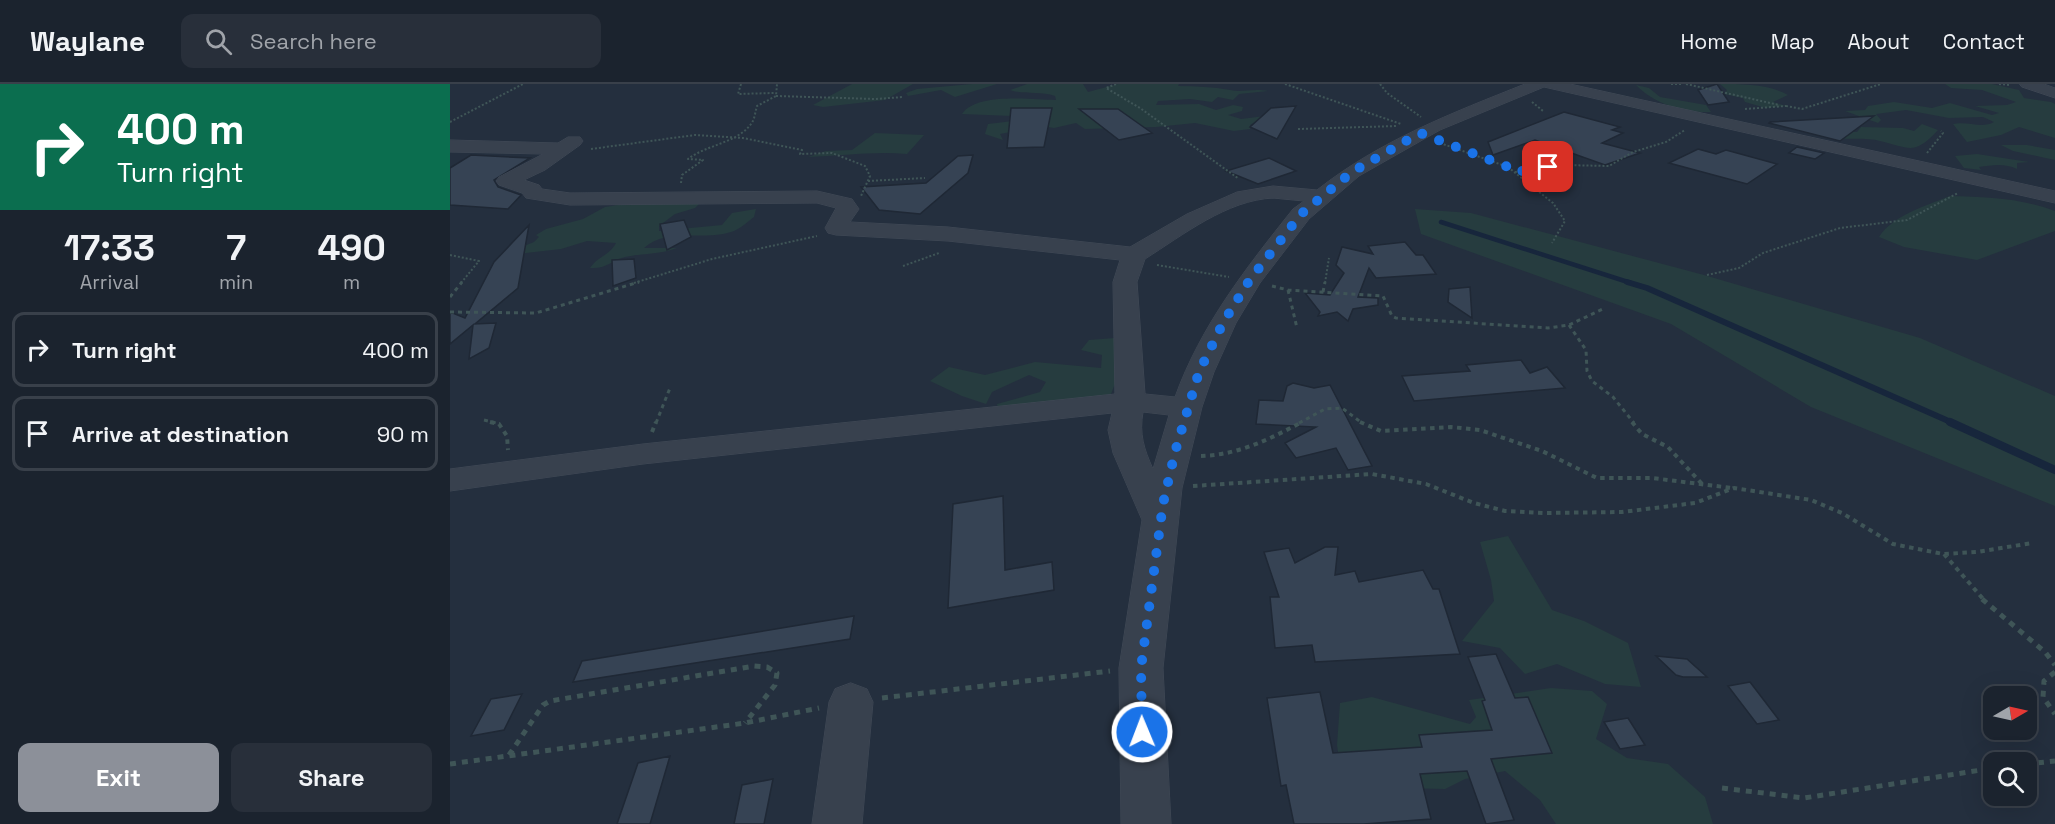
<!DOCTYPE html>
<style>
:root{--surface:#1b232e;--page:#282f3a;--text:#f1f3f6;--muted:#a0a4aa;--line:#39404a;--accent:#8c9099}
body{margin:0;font-family:"Space Grotesk",sans-serif;background:var(--page);color:var(--text);height:100vh;display:flex;flex-direction:column;font-size:22px;white-space:nowrap}
*{box-sizing:border-box;margin:0}
p{font-size:20px;color:var(--muted)}
.icon{flex:none;width:33px;height:33px;fill:none;stroke:currentColor;stroke-width:2;stroke-linecap:round;stroke-linejoin:round}
.map{position:relative;flex:1;overflow:hidden}
.panel{display:flex;flex-direction:column;background:var(--surface);width:450px}
.panel>*{flex:none}
.guide{background:#0b6e4f;color:#fff;overflow:hidden}
.needle{width:39px;rotate:81deg}
.controls{position:absolute;left:1533px;top:602px;display:grid;gap:12px}
.controls a{display:grid;place-items:center;width:54px;height:54px;border-radius:12px;background:var(--surface);box-shadow:0 6px 24px #0002,0 0 0 2px var(--line);font-size:30px}
.pin{position:absolute;display:grid;place-items:center;width:51px;height:51px;color:#fff;margin:-26px;border-radius:12px;box-shadow:0 3px 9px #0006}
.me{position:absolute;width:66px;margin:-33px;rotate:359deg;stroke-linejoin:round;filter:drop-shadow(0 0 4px #0008)}
.turn{display:flex;align-items:center;gap:21px;height:126px;padding:0 18px;font-size:27px}
.turn .icon{width:78px;height:78px;stroke-width:2.5}
.turn b{display:block;font-size:42px;line-height:51px}
.eta{display:flex;justify-content:space-evenly;align-items:center;height:102px;text-align:center}
.eta b{font-size:36px;font-weight:700;line-height:42px}
.cta{display:flex;gap:12px;margin-top:auto;padding:12px 18px}
.cta a{flex:1;height:69px;border-radius:12px;background:var(--accent);color:#fff;font-size:24px;font-weight:700;line-height:69px;text-align:center}
.cta a+a{background:var(--page);color:var(--text)}
ul{padding:0;list-style:none}
li{display:flex;align-items:center;gap:18px;height:75px;margin:0 12px 9px;padding:0 6px;border:3px solid var(--line);border-radius:12px}
li div{flex:1}
li b{display:block;font-size:22px}
li em{font-style:normal}
header{display:flex;align-items:center;gap:36px;box-sizing:border-box;height:84px;padding:0 30px;background:var(--surface);border-bottom:2px solid var(--line)}
header strong{font-size:28px}
nav{display:flex;gap:33px;margin-inline-start:auto;font-size:21px}
.search{width:420px;height:54px;background:var(--page);display:flex;align-items:center;gap:15px;box-sizing:border-box;padding:0 21px;border-radius:12px;color:var(--muted);font-size:22px}
main{display:flex;flex:1;min-height:0}
.map>svg:first-child{display:block}
.green{fill:#263c3f}
.lines{fill:none;stroke-linecap:round;stroke-linejoin:round}
.stream-far2{stroke:#17263c;stroke-width:4.5}
.stream-far1{stroke:#17263c;stroke-width:6}
.stream{stroke:#17263c;stroke-width:8}
.building{fill:#364354;stroke:#1f2835;stroke-width:1.5}
.minor-casing{stroke:#414a57;stroke-width:1}
.path-far3{stroke:#3f5557;stroke-width:2;stroke-dasharray:2 2;stroke-linecap:butt}
.path-far2{stroke:#3f5557;stroke-width:3;stroke-dasharray:4 4;stroke-linecap:butt}
.path-far1{stroke:#3f5557;stroke-width:4;stroke-dasharray:4.5 4.5;stroke-linecap:butt}
.path{stroke:#3f5557;stroke-width:5;stroke-dasharray:6 6;stroke-linecap:butt}
.minor{fill:#38414e;fill-rule:evenodd}
.route{stroke:#1a73e8;stroke-width:10;stroke-dasharray:0 18}
</style>
<header>
<strong>Waylane</strong>
<div class="search"><svg class="icon" aria-label="search" viewBox="0 0 24 24"><circle cx="10" cy="10" r="6"/><path d="M15 15l6 6"/></svg>Search here</div>
<nav><a>Home</a><a>Map</a><a>About</a><a>Contact</a></nav>
</header>
<main>
<section class="panel">
<div class="guide">
<div class="turn"><svg class="icon" aria-label="right" viewBox="0 0 24 24"><path d="M7 20v-9h11M14 6l5 5-5 5"/></svg><div><b>400 m</b>Turn right</div></div>
</div>
<div class="eta">
<div><b>17:33</b><p>Arrival</p></div>
<div><b>7</b><p>min</p></div>
<div><b>490</b><p>m</p></div>
</div>
<ul>
<li><svg class="icon" aria-label="right" viewBox="0 0 24 24"><path d="M7 20v-9h11M14 6l5 5-5 5"/></svg><div><b>Turn right</b></div><em>400 m</em></li>
<li><svg class="icon" aria-label="arrive" viewBox="0 0 24 24"><path d="M6 21V4h12l-3 4 3 4H6"/></svg><div><b>Arrive at destination</b></div><em>90 m</em></li>
</ul>
<div class="cta"><a>Exit</a><a>Share</a></div>
</section>
<div class="map">
<svg width="1605" height="740" viewBox="0 0 1605 740">
<rect width="100%" height="100%" fill="#242f3e"/>
<path class="green" d="M402,0h61l-28,16 -62,7 -10,-2z
M522,0h25l-42,13 -14,-7 -33,6 -2,-3 11,-4z
M577,0h56l5,8 30,-8h61l-1,2c18,0 35,1 52,4 12,3 22,-2 38,1l-29,3 -6,6 -15,-3 -6,5 -22,-3 -32,2 -2,4 43,-1 17,6 17,-5 10,2 -1,4 -14,4 13,4 24,-3 -15,9v4l-16,2 -39,-8 -39,4 -71,2 -9,-6 -22,5 -25,-4 -9,6 -20,4 3,6 -18,-6 3,-10 25,-3 -1,-5 -50,-2c15,-22 70,-14 94,-14l-1,-4c-15,-5 -30,-1 -45,-6z
M1270,0c24,0 48,0 68,11l-15,7 13,4 -20,2 -21,-6 -2,-4 -19,-4 3,-4z
M1495,0h47l27,6 5,8 27,4 4,2v34l-36,-11 -18,8 -34,7 -14,-18c15,-3 29,5 41,-2l-11,-5 -34,1 -43,-8 -30,4 5,6 -3,3 -33,-12 20,-1 3,-4 26,-4 38,6 18,-5 42,12 7,-2 -24,-7 32,-1 9,-3 -34,-12 -31,-2z
M1186,1l13,3 11,9 46,8 5,7c-27,1 -57,-8 -75,-27z
M1472,40l16,6c-24,26 -28,18 -58,11 -14,-4 -32,-1 -47,-3l5,-6h19l4,-5 42,1 11,3z
M425,49l49,2 -17,19c-33,-3 -65,2 -99,3l18,-6 26,-1z
M1551,61h26l28,5v10l-42,-9z
M1527,70l52,8 -12,1v6c-12,-6 -25,-4 -38,-2l2,3 -17,-2 -9,-12z
M1500,112c37,1 70,2 105,15v20l-78,29 -73,-13 -25,-10c14,-22 47,-31 71,-41z
M251,118l-6,6 -20,6 -16,12v5l63,-6 10,-12 24,-4 -2,8c-7,5 -15,13 -23,15 -29,9 -65,-5 -87,16h33c-18,7 -34,5 -52,9 -15,4 -18,12 -35,11 7,-11 20,-13 26,-25l-29,-2 -26,8 -62,7 35,-14 5,-5 -3,-2 10,-6 37,-10 22,-12 25,-4z
M965,125l56,4 233,62 216,63 135,58v110l-244,-99 -140,-83 -250,-90z
M665,254l5,33 -9,23 -38,9 -75,9 -1,-8 43,-12 6,-10 -17,-7 -37,17 -6,12 -24,-8 -32,-15 19,-14 36,8 50,-13 66,6 1,-13 -21,-5 8,-10z
M1058,452l44,74 32,11 44,22 13,44 -36,-3 -48,-20 -32,10 -25,-26 -38,-7 32,-40 -3,-21 -11,-38z
M1101,604l41,3 15,13 -11,35 31,19 41,6 37,33 8,27h-157l-16,-24 -35,-29 -40,8 -20,10 -91,-2 -12,-9 -5,-33 3,-42 32,-6 98,27 6,-7 -7,-17z"/>
<g class="lines">
<path class="stream-far2" d="M991,138l190,61"/>
<path class="stream-far1" d="M1177,198l20,6 306,135"/>
<path class="stream" d="M1500,338l105,48"/>
</g>
<path class="building" d="M1267,0l12,18 -21,3 -10,-15z
M846,22l-19,33 -27,-12 21,-19z
M561,24h41l-8,39 -37,1z
M629,25h39l34,24 -33,7z
M1114,28l56,15 -8,3 11,3 -21,10 38,10 -35,12 -70,-25 -42,15 -5,-13z
M1424,32l-34,25 -71,-18 1,-1z
M1347,63l27,6 -9,6 -26,-6z
M1248,65l18,5 10,-4 51,14 -30,20 -78,-21z
M21,71l59,3 -36,22 4,7 23,8 -13,14 -58,-4v-37z
M523,71l-5,18 -48,41 -41,-4 -18,-23 65,-4 32,-27z
M819,74l27,13 -38,13 -32,-13z
M234,136l7,17 -24,13 -7,-26z
M79,141l-11,63 -43,36 21,-1 -7,25 -20,11 4,-34 -23,19v-32l15,6 29,-56z
M955,158l11,13h7l13,19 -60,4 -7,-10 -11,29 20,1v7l-25,4 -5,12 -11,-9 -19,4 2,-4 -15,-19 25,2 14,-22 -8,-8 6,-18 31,7 -5,-8z
M184,175l2,19 -23,8 -1,-26z
M1020,203l2,31 -24,-16 1,-13z
M1071,276l9,13 17,-6 18,21 -151,13 -12,-25 68,-5 -4,-6z
M843,299l21,5 16,-3 42,81 -24,4 -12,-22 -40,10 -11,-15 31,-16 -60,-3 3,-24 24,1 4,-15z
M553,412l2,74 47,-8 2,28 -106,18 5,-104z
M875,463h13l-3,28 20,-4 4,11 64,-12 10,19h6l21,65 -145,8 -3,-17 -37,3 -5,-51h9l-15,-45 25,-4 6,15z
M404,532l-4,23 -277,43 9,-21z
M1046,570l19,44 13,-1 24,56 -61,6 23,61 -28,4 -19,-53 -47,3 11,45 -67,5h-70l-8,-39 -5,1 -14,-88 53,-6 13,61 89,-6 -3,-12 73,-5 -10,-29 3,-1 -17,-43z
M1206,572l31,3 20,18h-24l-7,-2z
M1300,598l29,38 -22,4 -29,-38z
M72,610l-18,36 -33,6 20,-37z
M1178,634l17,27 -25,4 -16,-27z
M220,672l-20,68h-33l21,-61z
M323,695l-9,45h-30l8,-39z"/>
<g class="lines">
<defs>
<path id="minor" d="M1075,0h45l485,107v12l-511,-116 -104,43 -81,46 -50,43 -49,64 -24,40 -22,49 -12,35 -20,81 -19,180 8,156h-50l-2,-156 23,-148 -29,-67 -5,-23 4,-17 -469,51 -193,27v-22l193,-25 472,-50 -2,-112 7,-22 -172,-19 -112,-6 -8,-2 -3,-5 11,-20 -19,-5 -247,2 -44,-7 -4,-5 -23,-8 -3,-4 3,-4 44,-23 -93,-2v-12l108,3 10,-6h12l3,4 -3,4 -35,25 -21,10 15,5 3,4 28,4 247,-2 35,8 7,10 -9,13 98,5 182,20 57,-33 50,-22 36,-6 44,4c62,-49 135,-77 208,-106zM823,114l31,3 -11,8c-47,59 -92,116 -118,188l-30,-3 -8,-112 8,-23c38,-24 82,-59 128,-61zM693,328l26,3 -16,54c-9,-20 -14,-35 -10,-57z
M1570,0h24l11,4v10l-33,-11z
M401,599l16,6 6,13 -11,122h-50l17,-122 6,-13z"/>
</defs>
<use href="#minor" class="minor-casing"/>
<path class="path-far3" d="M291,0l-3,10 36,-1
M666,0l-10,4 34,20 99,71
M835,0l116,40
M930,0l7,9 34,24
M1221,0h10
M1236,0l93,21
M1549,0l11,1
M326,12l100,3 27,-2
M1082,18l11,9
M1336,22l16,3 79,-25
M1295,25l41,-3
M0,38l73,-38
M848,45l99,-3
M990,59l68,24 45,36 12,18 -13,22
M141,65l104,-14 48,3 59,12 -2,4 32,-1 33,13 5,10 -9,20
M1477,69l16,-20 -2,-2
M1065,88l46,-7 48,1 24,-14 33,-10 19,-12
M418,97l57,-3
M231,99l1,-8 21,-15 -15,-1c18,-14 49,-16 63,-35 4,-5 4,-12 6,-18l19,-10 1,-12
M0,171l29,6 -18,22
M707,181l72,12
M453,182l36,-13
M1257,191l32,-7 24,-15 77,-25 67,-8 51,-27
M184,199l78,-24 105,-23
M875,199l4,-25"/>
<path class="path-far2" d="M822,202l16,4 95,6 9,20 4,2 152,10 21,-3 36,-17
M838,206l9,38
M873,208l2,-10
M0,213l12,-15
M0,228l86,1 103,-31
M1119,241l17,25 1,21 5,10 21,16 21,26
M34,336l12,3
M206,339l14,-35
M849,339l26,-14 17,-1 20,15"/>
<path class="path-far1" d="M40,338l9,2 8,12 1,14
M910,338l21,9 70,-4 29,3 62,21 55,27h55l80,10
M1182,338l10,12 26,13 34,37
M202,348l4,-10
M751,372c37,-1 69,-17 101,-34
M743,402l179,-12 54,10 48,19 31,8 38,2 79,-1 73,-9 39,-15 77,12 31,13 51,31 50,10 34,-2 55,-9
M1494,470l40,46"/>
<path class="path" d="M1532,515l63,53 10,13
M1605,588l-11,9 -1,16 12,17
M432,614l228,-27
M59,671l34,-50 7,-4 204,-35 13,1 10,6 -2,12 -30,38
M0,680l295,-41 74,-15
M1576,680l29,-3
M1272,704l82,10 190,-30"/>
<use href="#minor" class="minor"/>
</g>
<g class="lines">
<path class="route" d="M692,648l-1,-64 22,-164 12,-52 24,-80 24,-49 26,-42 52,-67 51,-42 68,-39 88,34 7,5 33,-5"/>
</g>
</svg>
<div class="controls">
<a><svg class="needle" viewBox="-14 -14 28 28"><path d="M0-13l5 13h-10z" fill="#e53935"/><path d="M0 13l5-13h-10z" fill="#a0a4aa"/></svg></a>
<a><svg class="icon" aria-label="search" viewBox="0 0 24 24"><circle cx="10" cy="10" r="6"/><path d="M15 15l6 6"/></svg></a>
</div>
<div class="pin" style="left:1098px;top:83px;background:#d93025"><svg class="icon" aria-label="arrive" viewBox="0 0 24 24"><path d="M6 21V4h12l-3 4 3 4H6"/></svg></div>
<svg class="me" style="left:692px;top:648px" viewBox="-20 -20 40 40"><circle r="17" fill="#1a73e8" stroke="#fff" stroke-width="3"/><path d="M0-11L8 9 0 5-8 9z" fill="#fff"/></svg>
</div>
</main>
